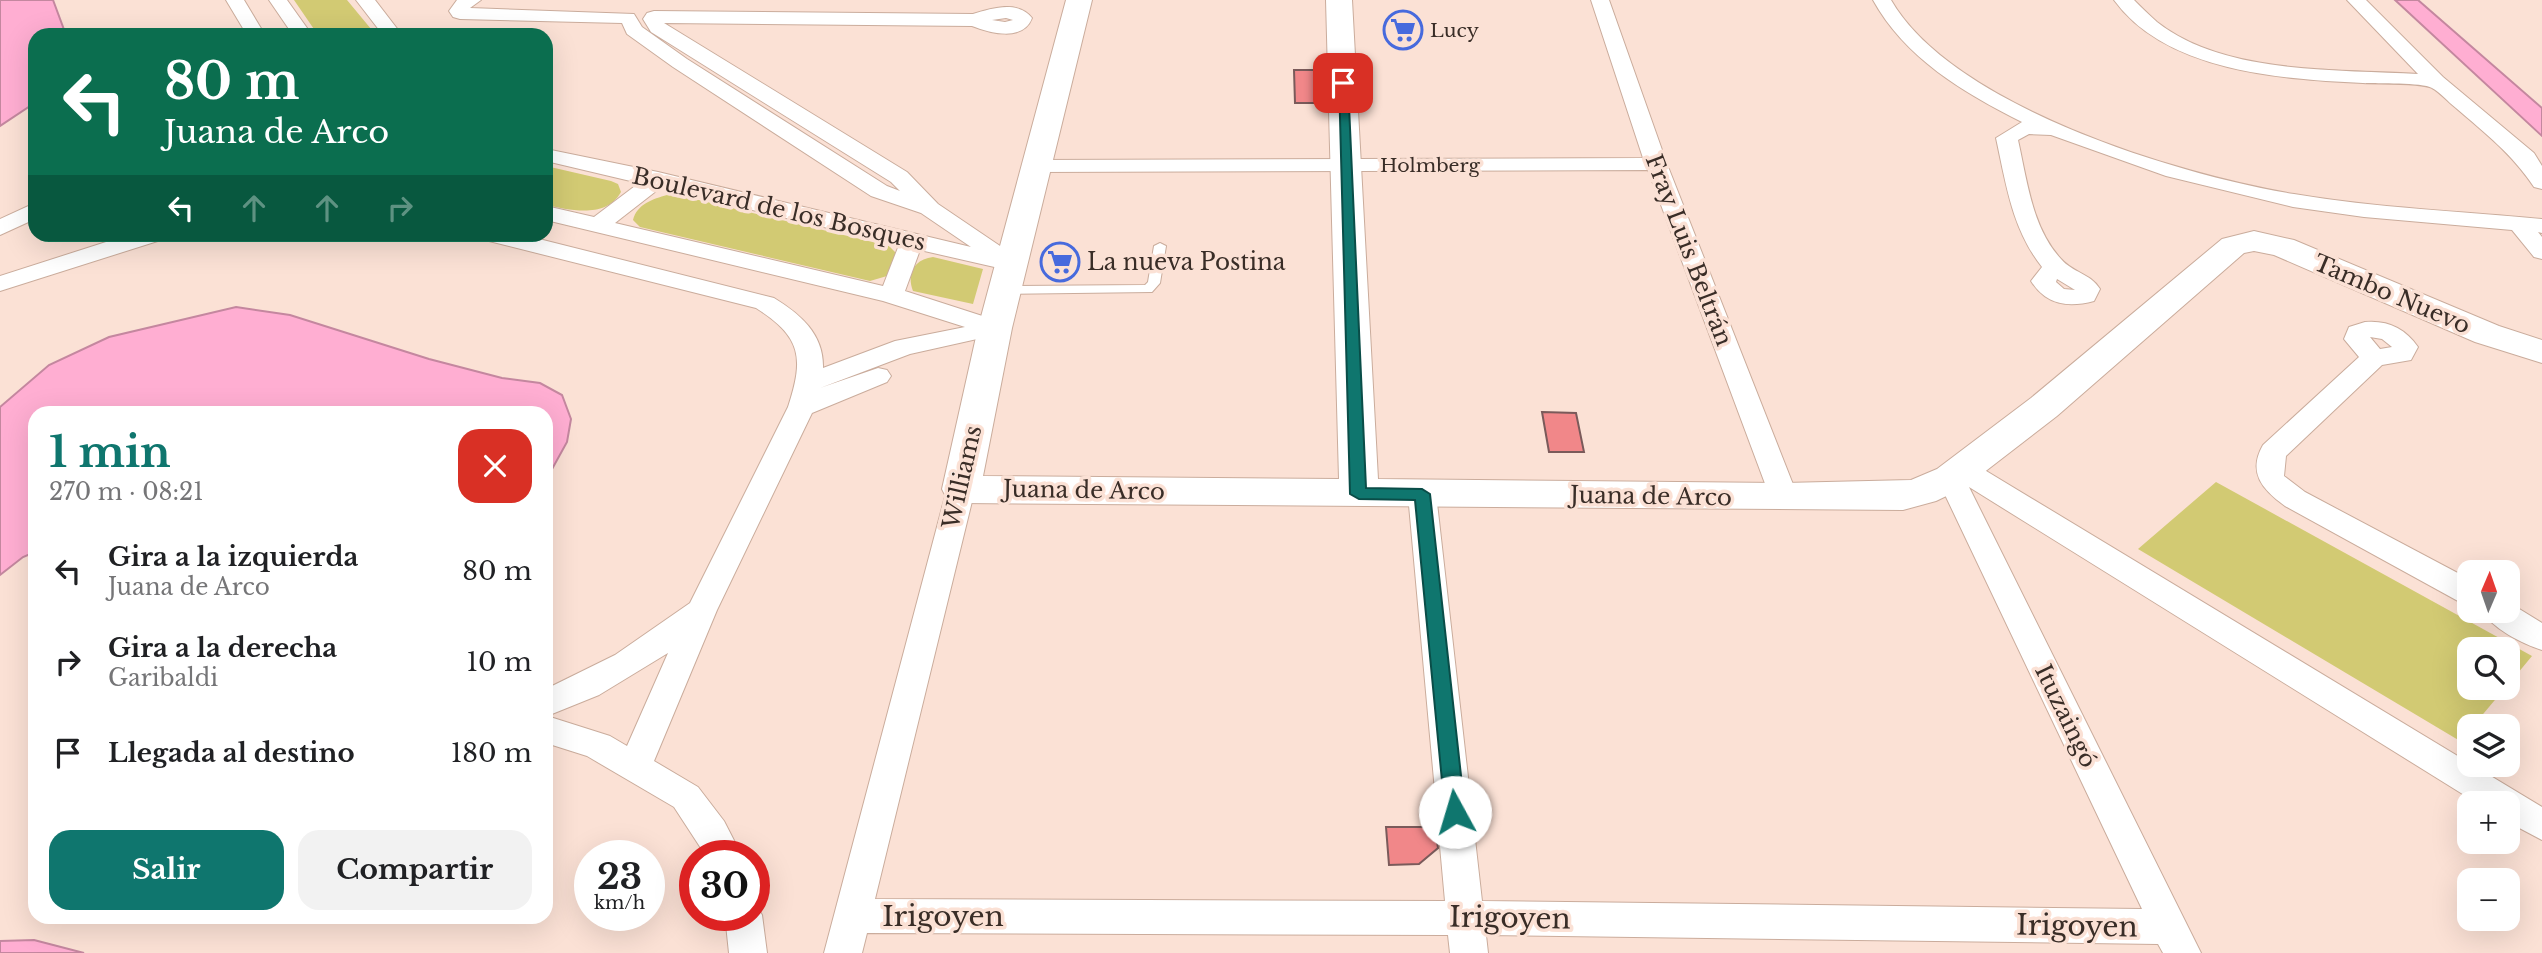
<!DOCTYPE html>
<html lang="es">
<meta charset="utf-8">
<style>
:root{--surface:#fff;--page:#f2f2f2;--text:#202124;--muted:#757577;--accent:#0f766e}
body{margin:0;font-family:"Libre Baskerville",serif;background:var(--page);color:var(--text);height:100vh;display:flex;flex-direction:column;font-size:26px;white-space:nowrap}
*{box-sizing:border-box;margin:0}
p{font-size:23px;color:var(--muted)}
.icon{flex:none;width:38px;height:38px;fill:none;stroke:currentColor;stroke-width:2;stroke-linecap:round;stroke-linejoin:round}
.map{position:relative;flex:1;overflow:hidden}
.panel{position:absolute;left:28px;top:406px;width:525px;height:518px;display:flex;flex-direction:column;background:var(--surface);border-radius:21px;box-shadow:0 7px 28px #0002}
.panel>*{flex:none}
.hud{position:absolute;left:28px;top:28px;width:525px;height:214px;border-radius:21px;box-shadow:0 7px 28px #0002;background:#0b6e4f;color:#fff;overflow:hidden}
.needle{width:46px;rotate:2deg}
.fabs{position:absolute;left:2457px;top:560px;display:grid;gap:14px}
.fabs a{display:grid;place-items:center;width:63px;height:63px;border-radius:14px;background:var(--surface);box-shadow:0 7px 28px #0002;font-size:35px}
.speed{position:absolute;left:574px;top:840px;display:flex;gap:14px;font-size:35px;font-weight:700;text-align:center}
.speed>*{display:grid;place-content:center;width:91px;height:91px;border-radius:50%;background:var(--surface);box-shadow:0 7px 28px #0002;line-height:1}
.speed small{font-size:18px;font-weight:400}
.speed .limit{border:10px solid #d22;background:#fff;color:#111}
.pin{position:absolute;display:grid;place-items:center;width:60px;height:60px;color:#fff;margin:-30px;border-radius:14px;box-shadow:0 4px 10px #0006}
.me{position:absolute;width:77px;margin:-38px;rotate:354deg;stroke-linejoin:round;filter:drop-shadow(0 0 5px #0008)}
.turn{display:flex;align-items:center;gap:24px;height:147px;padding:0 21px;font-size:32px}
.turn .icon{width:91px;height:91px;stroke-width:2.5}
.turn b{display:block;font-size:49px;line-height:60px}
.lanes{display:flex;align-items:center;height:66px;padding:0 21px;background:#0003;justify-content:center;gap:35px;direction:ltr}
.lanes .off{opacity:.35}
.round{display:grid;place-items:center;flex:none;width:74px;height:74px;border-radius:21px;background:var(--page)}
.headline{display:flex;align-items:center;justify-content:space-between;height:119px;padding:0 21px}
h1{font-size:42px;font-weight:700;line-height:52px;color:var(--accent)}
.button{display:flex;gap:14px;margin-top:auto;padding:14px 21px}
.button a{flex:1;height:80px;border-radius:21px;background:var(--accent);color:#fff;font-size:28px;font-weight:700;line-height:80px;text-align:center}
.button a+a{background:var(--page);color:var(--text)}
ul{padding:0;list-style:none}
li{display:flex;align-items:center;gap:21px;height:91px;padding:0 21px}
li div{flex:1}
li b{display:block;font-size:26px}
li em{font-style:normal}
.map>svg:first-child{display:block}
.green{fill:#d2ca73}
.water{fill:#ffaed2;stroke:#c4879f;stroke-width:2}
.building{fill:#f18789;stroke:#7a5a5a;stroke-width:2}
.lines{fill:none;stroke-linecap:round;stroke-linejoin:round}
.lane-casing{stroke:#caac9c;stroke-width:2}
.street-casing{stroke:#caac9c;stroke-width:2}
.secondary-casing{stroke:#caac9c;stroke-width:2}
.lane{fill:#fff;fill-rule:evenodd}
.street{fill:#fff;fill-rule:evenodd}
.secondary{fill:#fff;fill-rule:evenodd}
.route{fill:#0f766e;stroke:#0a4d48;stroke-width:2}
.labels{text-anchor:middle;dominant-baseline:central;stroke-width:7;stroke-linejoin:round;paint-order:stroke}
.far-poi-label{font-size:19px;fill:#392d27;stroke:#fbe1d5;text-anchor:start}
.far-street-label{font-size:19px;fill:#392d27;stroke:#fbe1d5}
.street-label{font-size:23px;fill:#392d27;stroke:#fbe1d5}
.poi-label{font-size:23px;fill:#392d27;stroke:#fbe1d5;text-anchor:start}
.near-street-label{font-size:28px;fill:#392d27;stroke:#fbe1d5}
</style>
<div class="map">
<svg width="2542" height="953" viewBox="0 0 2542 953">
<rect width="100%" height="100%" fill="#fbe1d5"/>
<path class="green" d="M294,0h53l29,35h-58z
M546,166l65,15 7,3 3,8c-15,27 -51,18 -75,13z
M667,195h11l211,51 8,8 -10,22 -17,5 -230,-54 -7,-7c4,-16 20,-21 34,-25z
M933,257l50,12 -10,35 -60,-13c-7,-18 2,-32 20,-34z
M2216,482l316,174 -24,29v-36h-39v39h36l-32,38h-4v5l-9,10 -322,-192z"/>
<path class="water" d="M0,0h53l13,35h-31v63l-5,8 -30,20z
M2395,0h23l124,108v28z
M236,307l54,8 139,44 73,19 38,5 22,12 9,24 -4,23 -21,38v-67h-511v139l-12,5 -23,18v-168l49,-42 60,-28z
M34,940l50,13h-84v-12z"/>
<path class="building" d="M1294,70h26l3,33h-28z
M1542,412l34,1 8,39h-35z
M1386,827h49l3,21 -19,16 -30,1z"/>
<g class="lines">
<defs>
<path id="lane" d="M1160,243l6,3 -6,37 -8,9 -146,2 -6,-4 6,-4 139,-1 3,-3 6,-36z"/>
<path id="street" d="M226,0h18l21,35h-18z
M269,0h18l25,35h-19z
M356,0h19l27,35h-19z
M457,0h24l-11,8 164,6 8,13 45,32 200,127 13,5 -9,-9 -240,-150 -8,-13 4,-6 7,-2 319,3c19,-6 45,-14 59,4 -9,24 -42,15 -60,8l-308,-3 243,149 31,32 68,46 3,6 11,3 4,5 -4,5 -8,2 -92,-21 -15,41 99,32 3,5 -3,5 -94,21 -90,34 58,-20 9,2 4,6 -4,6 -75,31 -95,197 -63,151 44,26 26,34 18,35h-36l-32,-49 -87,-51 -41,-13v-54l69,-34 75,-52 98,-196c16,-49 14,-70 -32,-99l-275,-69 -3,-5h41l255,64c26,16 50,36 49,70l72,-27 70,-14 -82,-26 -337,-81v-14l48,11 45,-34 -93,-22v-12l112,23 313,75 -50,-34 -50,-17 -198,-129 -46,-33 -5,-11 -162,-4 -7,-2 -4,-6zM1006,18l7,2 -8,2 -13,-2zM660,188l239,57 -16,41 -268,-63zM668,653l-41,93 -17,-10 -63,-20 52,-21z
M1591,0h18l58,164 131,333 -4,7 -10,3 -10,-3 -4,-7 -122,-327 -612,2 -8,-1 -3,-5 3,-5 8,-1 607,-2z
M1873,0h18c61,106 287,175 403,194 82,14 166,17 248,25v14l-4,-1 4,5v22l-8,-2 -22,-27 -148,-13 -71,-10 -127,-31 -115,-41 -22,-1 -11,6c9,40 14,88 43,119 12,14 29,14 39,30l-6,12c-26,7 -48,4 -63,-20l11,-14c-30,-38 -36,-83 -46,-129l26,-16c-58,-29 -117,-64 -149,-122zM2057,279l18,11 -11,-1 -8,-7z
M2114,0h20c7,7 15,15 23,22 67,53 181,47 261,52l-71,-74h19l77,77 91,76 8,13v23l-8,-2c-22,-33 -48,-53 -78,-79 -8,-6 -16,-16 -24,-20 -10,-6 -55,-4 -69,-5 -81,-4 -197,-11 -249,-83z
M35,203v16l-35,16v-16z
M131,234h36l-3,5 -164,52v-15z
M2365,322c22,-2 40,6 53,25l-7,13 -29,5 -96,91 -2,20 21,16 164,87v25l-11,-3 -173,-95c-22,-16 -38,-33 -22,-61l96,-88 -15,-18 5,-12zM2370,337l12,2 10,8 -12,2z
M1963,460l10,3 569,344v33l-34,-18v-19h-31l-508,-316 232,466h-38l-5,-9 -672,-9 2,18h-38l-2,-18 -581,-2 -5,20h-38l123,-464 4,-7 10,-3 10,3 4,7 -100,410 570,2 -37,-407 4,-7 10,-3 10,3 4,7 46,407 660,8 -205,-431 4,-7z
M2508,602l34,21v27c-19,-6 -51,-22 -59,-39h25z
M754,902l8,13 5,38h-38l-4,-38h29z"/>
<path id="secondary" d="M1066,0h26l-80,328 -29,148 356,3 -13,-479h26l26,479 406,4 127,-3 26,-11 94,-71 191,-159 32,-8 40,9 205,86 43,14v23l-67,-21 -201,-87 -20,-4 -10,2 -187,163 -92,71 -29,14 -33,9 -942,-7 -14,-4 -5,-10 36,-161z"/>
</defs>
<use href="#lane" class="lane-casing"/>
<use href="#street" class="street-casing"/>
<use href="#secondary" class="secondary-casing"/>
<use href="#lane" class="lane"/>
<use href="#street" class="street"/>
<use href="#secondary" class="secondary"/>
</g>
<path class="route" d="M1339,80l9,3 18,405 56,1 8,5 35,318 -3,6 -7,2 -7,-2 -3,-6 -30,-312 -56,-1 -9,-5z"/>
<defs>
<symbol id="supermarket-ring" viewBox="-11 -11 22 22"><circle r="9.5" fill="#fbe1d5" stroke="#476add" stroke-width="1.5"/><path d="M-6-5.5h2.5l.6 2H6L4.5 2H-2.5L-4.4-4H-6ZM-1.5 3.2a1.3 1.3 0 1 0 .1 0ZM3 3.2a1.3 1.3 0 1 0 .1 0Z" fill="#476add"/></symbol>
</defs>
<g fill-rule="evenodd">
<use href="#supermarket-ring" x="1381" y="8" width="44" height="44"/>
<use href="#supermarket-ring" x="1038" y="240" width="44" height="44"/>
</g>
<g class="labels">
<g class="far-poi-label">
<text x="1430" y="30">Lucy</text>
</g>
<g class="far-street-label">
<text x="1430" y="165">Holmberg</text>
</g>
<g class="street-label">
<text transform="translate(779 209) rotate(13)">Boulevard de los Bosques</text>
<text transform="translate(1689 250) rotate(69)">Fray Luis Beltrán</text>
<text transform="translate(2392 294) rotate(23)">Tambo Nuevo</text>
<text transform="translate(962 477) rotate(-77)">Williams</text>
<text transform="translate(1084 490) rotate(1)">Juana de Arco</text>
<text transform="translate(1651 496) rotate(1)">Juana de Arco</text>
<text transform="translate(2066 716) rotate(64)">Ituzaingó</text>
</g>
<g class="poi-label">
<text x="1087" y="262">La nueva Postina</text>
</g>
<g class="near-street-label">
<text x="943" y="916">Irigoyen</text>
<text transform="translate(1510 918) rotate(1)">Irigoyen</text>
<text transform="translate(2077 926) rotate(1)">Irigoyen</text>
</g>
</g>
</svg>
<div class="fabs">
<a><svg class="needle" viewBox="-14 -14 28 28"><path d="M0-13l5 13h-10z" fill="#e53935"/><path d="M0 13l5-13h-10z" fill="#757577"/></svg></a>
<a><svg class="icon" aria-label="search" viewBox="0 0 24 24"><circle cx="10" cy="10" r="6"/><path d="M15 15l6 6"/></svg></a>
<a><svg class="icon" aria-label="layers" viewBox="0 0 24 24"><path d="M12 4l9 5-9 5-9-5zM3 14l9 5 9-5"/></svg></a>
<a>+</a>
<a>−</a>
</div>
<div class="speed"><div>23<small>km/h</small></div><div class="limit">30</div></div>
<div class="pin" style="left:1343px;top:83px;background:#d93025"><svg class="icon" aria-label="arrive" viewBox="0 0 24 24"><path d="M6 21V4h12l-3 4 3 4H6"/></svg></div>
<svg class="me" style="left:1455px;top:812px" viewBox="-20 -20 40 40"><circle r="19" fill="#fff"/><path d="M0-13L10 11 0 6-10 11z" fill="#0f766e"/></svg>
<div class="hud">
<div class="turn"><svg class="icon" aria-label="left" viewBox="0 0 24 24"><path d="M17 20v-9H6M10 6l-5 5 5 5"/></svg><div><b>80 m</b>Juana de Arco</div></div>
<div class="lanes"><svg class="icon" aria-label="left" viewBox="0 0 24 24"><path d="M17 20v-9H6M10 6l-5 5 5 5"/></svg><svg class="icon off" aria-label="ahead" viewBox="0 0 24 24"><path d="M12 20V5M6 11l6-6 6 6"/></svg><svg class="icon off" aria-label="ahead" viewBox="0 0 24 24"><path d="M12 20V5M6 11l6-6 6 6"/></svg><svg class="icon off" aria-label="right" viewBox="0 0 24 24"><path d="M7 20v-9h11M14 6l5 5-5 5"/></svg></div>
</div>
<section class="panel">
<div class="headline"><div><h1>1 min</h1><p>270 m · 08:21</p></div><a class="round" style="background:#d93025;color:#fff"><svg class="icon" aria-label="close" viewBox="0 0 24 24"><path d="M6 6l12 12M18 6L6 18"/></svg></a></div>
<ul>
<li><svg class="icon" aria-label="left" viewBox="0 0 24 24"><path d="M17 20v-9H6M10 6l-5 5 5 5"/></svg><div><b>Gira a la izquierda</b><p>Juana de Arco</p></div><em>80 m</em></li>
<li><svg class="icon" aria-label="right" viewBox="0 0 24 24"><path d="M7 20v-9h11M14 6l5 5-5 5"/></svg><div><b>Gira a la derecha</b><p>Garibaldi</p></div><em>10 m</em></li>
<li><svg class="icon" aria-label="arrive" viewBox="0 0 24 24"><path d="M6 21V4h12l-3 4 3 4H6"/></svg><div><b>Llegada al destino</b></div><em>180 m</em></li>
</ul>
<div class="button"><a>Salir</a><a>Compartir</a></div>
</section>
</div>
